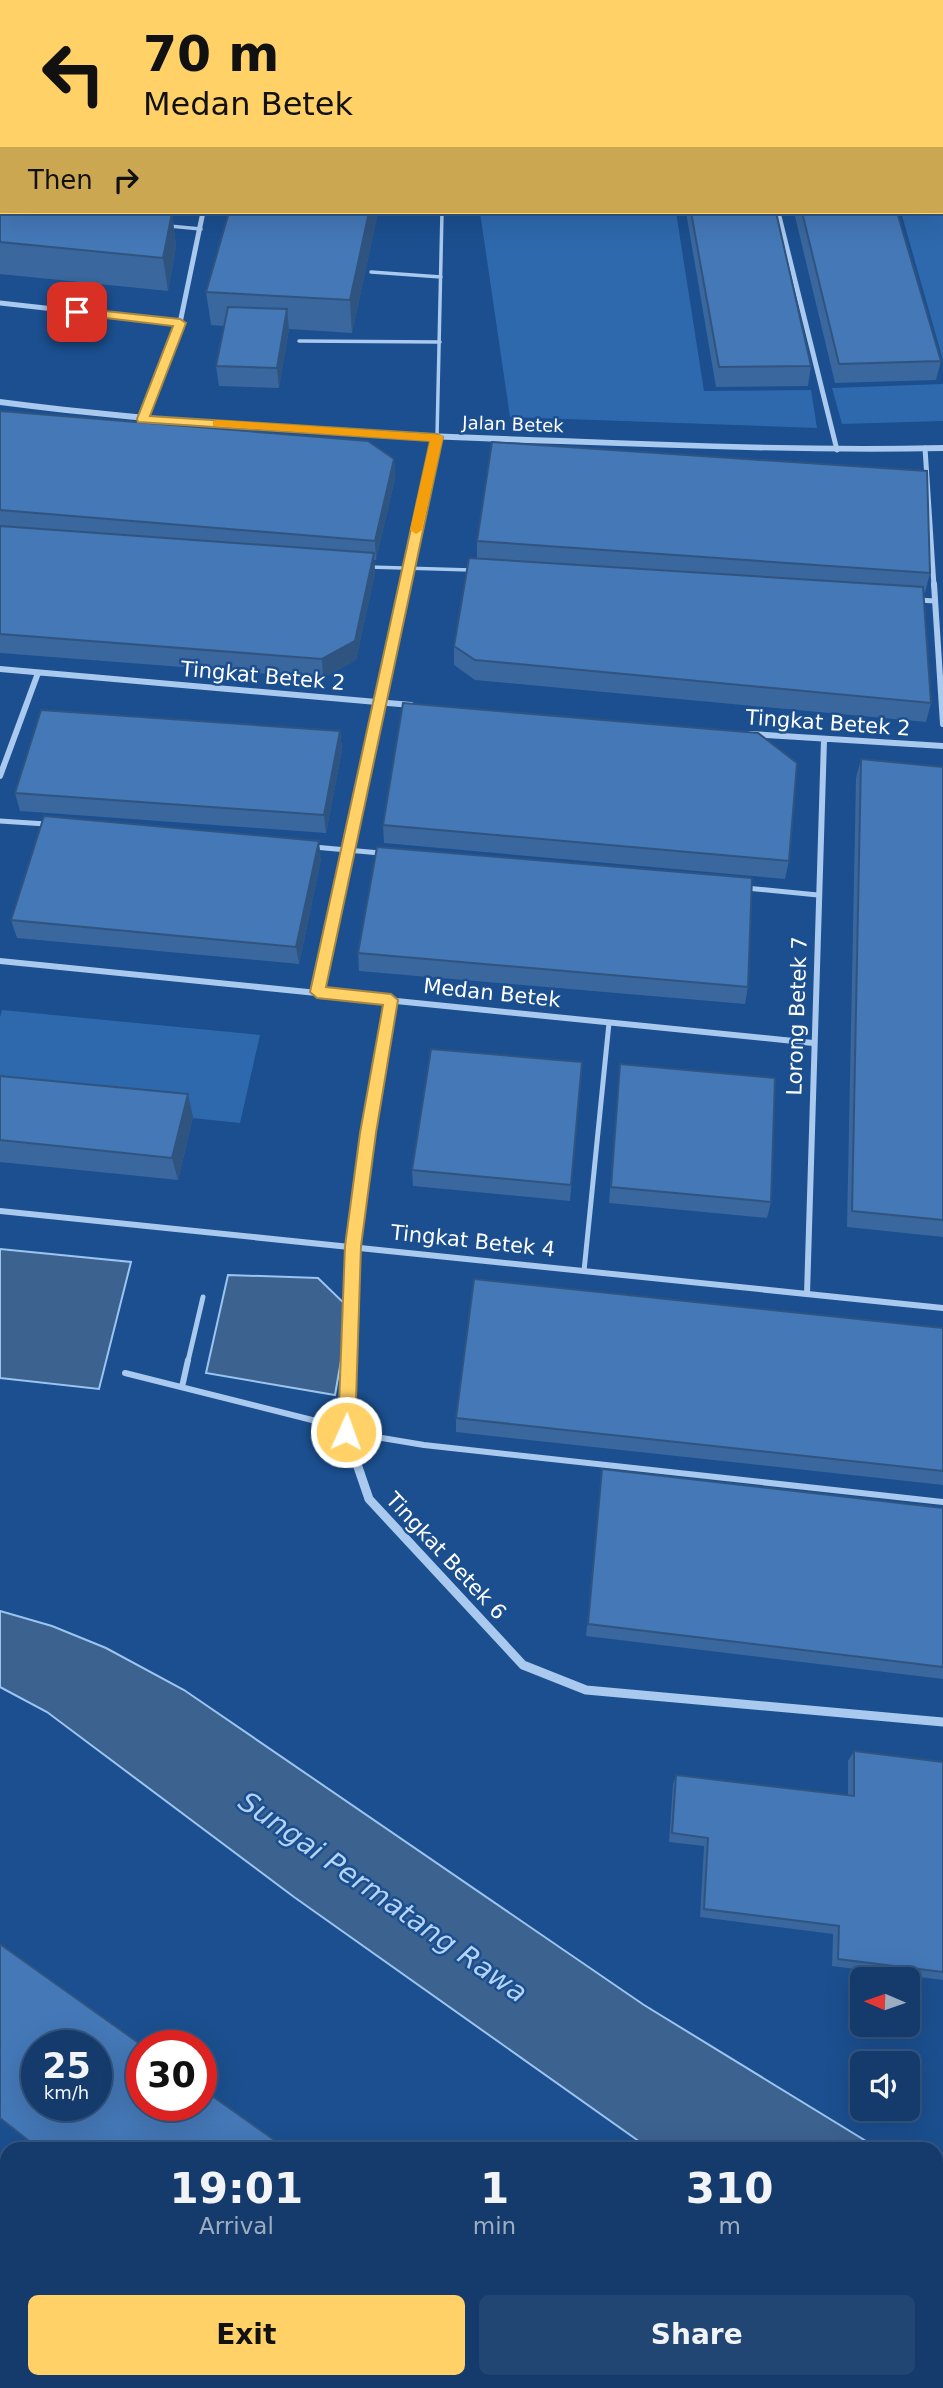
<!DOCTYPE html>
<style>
:root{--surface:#143b6b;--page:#214673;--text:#f1f3f6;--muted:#9dadc1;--line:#33557e;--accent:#ffd166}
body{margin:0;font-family:"DejaVu Sans",sans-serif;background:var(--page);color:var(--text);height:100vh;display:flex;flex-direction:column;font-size:26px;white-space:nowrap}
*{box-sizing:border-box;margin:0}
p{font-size:23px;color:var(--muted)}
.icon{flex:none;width:38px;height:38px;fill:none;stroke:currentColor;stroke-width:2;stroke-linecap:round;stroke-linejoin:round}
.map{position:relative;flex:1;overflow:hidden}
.details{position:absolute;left:0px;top:2142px;width:943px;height:247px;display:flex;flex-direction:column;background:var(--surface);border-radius:21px 21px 0 0;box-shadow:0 7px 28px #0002,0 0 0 2px var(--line)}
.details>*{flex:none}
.hud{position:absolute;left:0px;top:0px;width:943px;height:214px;box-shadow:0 7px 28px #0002,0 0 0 2px var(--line);background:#ffd166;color:#111;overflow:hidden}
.needle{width:46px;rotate:272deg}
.controls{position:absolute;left:850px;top:1967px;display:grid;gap:14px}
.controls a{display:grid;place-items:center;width:70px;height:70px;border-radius:10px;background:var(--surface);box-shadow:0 7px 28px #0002,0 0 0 2px var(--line);font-size:35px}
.speed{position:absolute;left:21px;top:2030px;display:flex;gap:14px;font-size:35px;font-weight:700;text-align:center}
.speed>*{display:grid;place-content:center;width:91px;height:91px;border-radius:50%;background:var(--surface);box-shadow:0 7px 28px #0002,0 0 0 2px var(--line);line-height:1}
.speed small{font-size:18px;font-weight:400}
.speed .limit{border:10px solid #d22;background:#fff;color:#111}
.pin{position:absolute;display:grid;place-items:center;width:60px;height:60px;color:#fff;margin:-30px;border-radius:14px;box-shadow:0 4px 10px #0006}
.me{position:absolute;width:77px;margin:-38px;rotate:2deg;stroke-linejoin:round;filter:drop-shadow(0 0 5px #0008)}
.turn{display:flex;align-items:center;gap:24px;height:147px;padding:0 28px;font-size:32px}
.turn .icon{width:91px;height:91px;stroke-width:2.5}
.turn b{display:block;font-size:49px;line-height:60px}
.then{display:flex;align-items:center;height:66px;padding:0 28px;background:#0003;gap:14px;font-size:26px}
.eta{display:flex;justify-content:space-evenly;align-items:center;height:119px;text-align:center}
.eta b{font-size:42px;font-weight:700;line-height:49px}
.primary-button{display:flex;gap:14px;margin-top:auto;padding:14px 28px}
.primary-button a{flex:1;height:80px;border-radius:10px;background:var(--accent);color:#111;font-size:28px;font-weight:700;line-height:80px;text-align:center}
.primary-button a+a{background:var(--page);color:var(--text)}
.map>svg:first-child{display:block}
.green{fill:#2e69ad}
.water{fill:#3c6290;stroke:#9cc4f0;stroke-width:2}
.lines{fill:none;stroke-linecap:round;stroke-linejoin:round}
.service-far2{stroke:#a9c9ee;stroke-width:3.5}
.service-far1{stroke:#a9c9ee;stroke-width:5}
.service{stroke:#a9c9ee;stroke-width:6}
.minor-far2{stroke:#a9c9ee;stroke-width:5}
.minor-far1{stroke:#a9c9ee;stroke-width:6}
.minor{stroke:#a9c9ee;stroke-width:9}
.tertiary{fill:#a9c9ee;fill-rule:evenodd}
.wall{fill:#3a679d}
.shaded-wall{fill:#305480}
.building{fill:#4478b7;stroke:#305480;stroke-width:2;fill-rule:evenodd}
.route{fill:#ffd166;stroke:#a68842;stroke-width:2}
.slow{fill:#f59e0b}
.labels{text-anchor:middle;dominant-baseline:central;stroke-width:5;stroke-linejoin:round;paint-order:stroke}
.far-street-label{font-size:18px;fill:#fff;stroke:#1b4f8f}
.street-label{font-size:21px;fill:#fff;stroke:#1b4f8f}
.near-water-label{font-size:28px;font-style:italic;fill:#b5d3f5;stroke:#1b4f8f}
</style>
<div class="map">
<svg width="943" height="2388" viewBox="0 0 943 2388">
<rect width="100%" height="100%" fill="#1b4f8f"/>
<path class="green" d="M943,0v360l-42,-148h41v-210l-100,-1z
M480,212h196l28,179 107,-1 6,38 -307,-11z
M943,384v37l-101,3 -10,-36z
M2,1010l258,25 -20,88 -240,-25v-81z"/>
<path class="water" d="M0,1249l131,13 -32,127 -99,-11z
M228,1275l90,3 32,31 -15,86 -129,-22z
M0,1611l52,15 54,22 78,42 460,315 235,144h-229l-356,-252 -247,-185 -47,-25z
M936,2184l7,4v175l-7,-5z"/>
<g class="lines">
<path class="service-far2" d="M335,0l2,2
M169,226l32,3
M371,272l70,5
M299,341l141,1
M437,437l5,-225
M369,567l102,3"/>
<path class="service-far1" d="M918,600l17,1
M0,821l46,3
M314,847l66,6
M746,888l72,7
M584,1271l25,-248
M188,1361l15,-64"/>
<path class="service" d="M125,1373l199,50 22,9 78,13 519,57
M182,1387l6,-27"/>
<path class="minor-far2" d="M778,212l59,238
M0,303l180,20
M142,419l38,-96 23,-111
M925,448l9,138
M405,586l32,-149"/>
<path class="minor-far1" d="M934,584l9,140
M0,669l411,36
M750,734l193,12
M0,776l38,-103
M0,961l813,82
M317,992l88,-408
M0,1211l943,97
M807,1294l17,-554
M349,1361l4,-115 15,-113 23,-133"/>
<path class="minor" d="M349,1360l-3,72 23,67 154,166 63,25 357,32
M0,2341l7,5
M54,2382l8,6"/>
<path class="tertiary" d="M0,399c186,24 373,33 561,39 127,5 255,10 382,7v6c-127,3 -255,-3 -382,-7 -188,-6 -375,-15 -561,-39z"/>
</g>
<path class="wall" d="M0,0h171l-1,2h-168v19h-2z
M650,0h72v2h-72z
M0,24h2v73h-2z
M0,113h2v99l170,1 4,33 -8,45 -168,-17z
M378,212l-26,121 -63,-4 -10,59 -60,-2 -3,-20 8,-40 -13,-1 -5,-33z
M686,212h90l35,154 -3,20 -92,1z
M794,212h103l44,149 -5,19 -101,3z
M0,411l394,48 1,19 -19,82h-2l1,13 -19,87 -33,18 -323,-25z
M477,541l453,32 -5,20 -2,-1 8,111 -5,19 -451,-42 -21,-15v-19l23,-88z
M340,731l2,19 -16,83 -306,-22 -5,-18z
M861,759l82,8v470l-96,-10 9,-449z
M383,825l406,36 -4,18 -401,-36z
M321,859l-22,105 -282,-26 -6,-18z
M358,953l390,34 -3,17 -386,-33z
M582,1062l-12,139 -157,-15 -1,-16z
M620,1064l151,138 -4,16 -158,-15z
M0,1076l193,41 -15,63 -178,-18z
M943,1328v157l-487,-53v-14z
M602,1469l341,39v171l-357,-43z
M854,1751l89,11v218l-111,-14 1,-32 -133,-17 4,-71 -35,-4 4,-58 3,-9 172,20v-34z"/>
<path class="shaded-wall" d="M157,0h14l-1,2h-14z
M369,212h9l-26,121 -2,-33z
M172,213l4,33 -8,45 -5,-33z
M287,309l2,20 -10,59 -2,-20z
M394,459l1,19 -19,82 -1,-19z
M374,553l1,20 -19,87 -33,18 -1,-19z
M340,731l2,19 -16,83 -2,-18z
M319,841l2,18 -22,105 -3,-17z
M188,1094l5,23 -15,63 -6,-22z"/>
<path class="building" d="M0,0h157l-1,2h-156z
M655,0h62l-61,1z
M750,0h85v2h-85z
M0,24h2v54h-2z
M0,113h2v58h-2z
M0,187l2,1v24h168l2,1 -9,45 -163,-16z
M229,212h140l-19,88 -144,-8z
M691,212h85l35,154 -92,1z
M802,212h95l44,149 -102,3z
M228,307l59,2 -10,59 -61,-2z
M0,411l368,30 26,18 -19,82 -375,-31z
M492,442l435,29 3,102 -453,-32z
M0,526l374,27 -19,88 -33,18 -322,-25z
M469,558l454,29 8,116 -456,-43 -21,-14z
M403,703l355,30 39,30 -8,98 -406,-36z
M41,710l299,21 -16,84 -309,-22z
M861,759l82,8v453l-91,-9z
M44,816l275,25 -23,106 -285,-27z
M377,847l375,31 -4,109 -390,-34z
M431,1049l151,13 -11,123 -159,-15z
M620,1064l155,14 -4,124 -160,-15z
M0,1076l188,18 -16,64 -172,-18z
M474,1279l469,49v143l-487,-53z
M602,1469l341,39v159l-355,-43z
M854,1751l89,11v210l-105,-13 1,-33 -135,-17 4,-71 -36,-5 4,-58 178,21z
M0,1944l143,102h-1v59h59v-17l86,61h-248l-39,-31zM37,2046h59v59h-59z
M329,2382h284l9,6h-285z"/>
<path class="route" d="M77,308l103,11 6,4 -36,93 287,18 6,3 -117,550 65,7 7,6 -22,133 -15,113 -6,186 -2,6 -7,2 -6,-2 -2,-6 7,-186 15,-113 23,-128 -66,-7 -7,-6 120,-551 -292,-19 -1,-3 36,-93 -100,-12v-5z"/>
<path class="slow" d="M217,420l224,15 2,2 -21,93 -6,4 -6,-4 20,-89 -217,-15v-5z"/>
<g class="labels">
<g class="far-street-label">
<text transform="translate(513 424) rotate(2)">Jalan Betek</text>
</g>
<g class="street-label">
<text transform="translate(263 676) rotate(5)">Tingkat Betek 2</text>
<text transform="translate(828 723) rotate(4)">Tingkat Betek 2</text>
<text transform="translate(492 993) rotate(6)">Medan Betek</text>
<text transform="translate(797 1016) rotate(-88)">Lorong Betek 7</text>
<text transform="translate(473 1241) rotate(6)">Tingkat Betek 4</text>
<text transform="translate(446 1556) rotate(47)">Tingkat Betek 6</text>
</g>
<g class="near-water-label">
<text transform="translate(383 1897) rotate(35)">Sungai Permatang Rawa</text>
</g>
</g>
</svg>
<div class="controls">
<a><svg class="needle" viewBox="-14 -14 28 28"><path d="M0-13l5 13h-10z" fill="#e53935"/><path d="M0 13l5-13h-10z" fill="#9dadc1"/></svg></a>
<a><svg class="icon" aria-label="sound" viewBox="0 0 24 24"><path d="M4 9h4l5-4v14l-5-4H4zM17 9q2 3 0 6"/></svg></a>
</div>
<div class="speed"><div>25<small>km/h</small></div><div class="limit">30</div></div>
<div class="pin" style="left:77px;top:312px;background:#d93025"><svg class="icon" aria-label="arrive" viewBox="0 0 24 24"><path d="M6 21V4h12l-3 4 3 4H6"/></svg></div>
<svg class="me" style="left:346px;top:1432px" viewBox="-20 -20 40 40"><circle r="17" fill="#ffd166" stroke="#fff" stroke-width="3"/><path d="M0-11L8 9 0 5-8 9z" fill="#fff"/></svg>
<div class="hud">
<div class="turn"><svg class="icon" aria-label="left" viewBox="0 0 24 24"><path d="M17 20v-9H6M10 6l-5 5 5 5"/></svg><div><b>70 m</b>Medan Betek</div></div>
<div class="then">Then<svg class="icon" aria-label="right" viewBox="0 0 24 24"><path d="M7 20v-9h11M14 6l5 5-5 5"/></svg></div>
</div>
<section class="details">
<div class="eta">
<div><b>19:01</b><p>Arrival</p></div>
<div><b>1</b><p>min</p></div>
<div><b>310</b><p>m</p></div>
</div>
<div class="primary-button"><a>Exit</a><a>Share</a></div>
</section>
</div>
